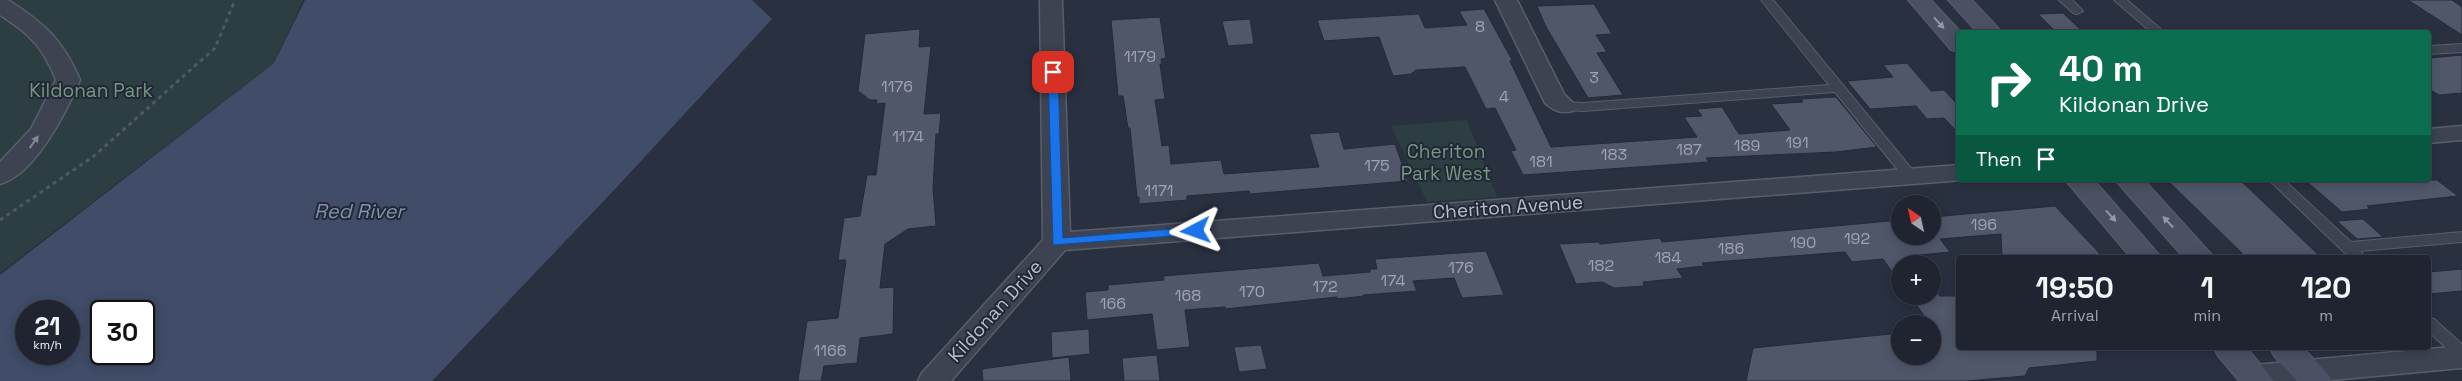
<!DOCTYPE html>
<meta charset="utf-8">
<style>
:root{--surface:#1f2430;--page:#2c303c;--text:#f1f3f6;--muted:#a1a4ab;--line:#3c414c}
body{margin:0;font-family:"Space Grotesk",sans-serif;background:var(--page);color:var(--text);height:100vh;display:flex;flex-direction:column;font-size:19px;white-space:nowrap}
*{box-sizing:border-box;margin:0}
p{font-size:16px;color:var(--muted)}
.icon{flex:none;width:28px;height:28px;fill:none;stroke:currentColor;stroke-width:2;stroke-linecap:round;stroke-linejoin:round}
.map{position:relative;flex:1;overflow:hidden}
.drawer{position:absolute;left:1956px;top:255px;width:475px;height:95px;display:flex;flex-direction:column;background:var(--surface);border-radius:5px;box-shadow:0 2px 12px #0003,0 0 0 1px var(--line)}
.drawer>*{flex:none}
.top-card{position:absolute;left:1956px;top:30px;width:475px;height:152px;border-radius:5px;box-shadow:0 2px 12px #0003,0 0 0 1px var(--line);background:#0b6e4f;color:#fff;overflow:hidden}
.needle{width:32px;rotate:326deg}
.buttons{position:absolute;left:1891px;top:195px;display:grid;gap:10px}
.buttons a{display:grid;place-items:center;width:50px;height:50px;border-radius:50%;background:var(--surface);box-shadow:0 2px 12px #0003,0 0 0 1px var(--line);font-size:25px}
.speed{position:absolute;left:15px;top:300px;display:flex;gap:10px;font-size:25px;font-weight:700;text-align:center}
.speed>*{display:grid;place-content:center;width:65px;height:65px;border-radius:50%;background:var(--surface);box-shadow:0 2px 12px #0003,0 0 0 1px var(--line);line-height:1}
.speed small{font-size:12px;font-weight:400}
.speed .limit{border:2px solid #111;border-radius:8px;background:#fff;color:#111}
.pin{position:absolute;display:grid;place-items:center;width:42px;height:42px;color:#fff;margin:-21px;border-radius:10px;box-shadow:0 2px 8px #0006}
.me{position:absolute;width:55px;margin:-28px;rotate:266deg;stroke-linejoin:round;filter:drop-shadow(0 0 4px #0008)}
.turn{display:flex;align-items:center;gap:18px;height:105px;padding:0 20px;font-size:22px}
.turn .icon{width:65px;height:65px;stroke-width:2.5}
.turn b{display:block;font-size:35px;line-height:42px}
.then{display:flex;align-items:center;height:48px;padding:0 20px;background:#0003;gap:10px;font-size:19px}
.eta{display:flex;justify-content:space-evenly;align-items:center;height:85px;text-align:center}
.eta b{font-size:30px;font-weight:600;line-height:35px}
.map>svg:first-child{display:block}
.green{fill:#2c3e42}
.water{fill:#404c68;fill-rule:evenodd}
.building{fill:#4f5769;stroke:#242a38}
.lines{fill:none;stroke-linecap:round;stroke-linejoin:round}
.service-casing{stroke:#585e6b;stroke-width:2}
.minor-casing{stroke:#585e6b;stroke-width:3}
.secondary-casing{stroke:#585e6b;stroke-width:2}
.path{stroke:#4b5b60;stroke-width:3;stroke-dasharray:4 4;stroke-linecap:butt}
.service{fill:#3d4350;fill-rule:evenodd}
.minor{fill:#3d4350;fill-rule:evenodd}
.secondary{fill:#4b5163;fill-rule:evenodd}
.oneway{fill:#9398a7}
.oneway2{fill:#828794}
.route{fill:#1a73e8;stroke:#114b97}
.labels{text-anchor:middle;dominant-baseline:central;stroke-width:4;stroke-linejoin:round;paint-order:stroke}
.number-label{font-size:16px;fill:#9fa4b2}
.park-label{font-size:19px;fill:#739980;stroke:#222836}
.street-label{font-size:19px;fill:#babecb;stroke:#222836}
.water-label{font-size:20px;font-style:italic;fill:#8491af;stroke:#222836}
</style>
<div class="map">
<svg width="2462" height="381" viewBox="0 0 2462 381">
<rect width="100%" height="100%" fill="#293040"/>
<path class="green" d="M0,0h303l-29,63 -274,210z
M1467,120l30,77 -70,5 -36,-76z"/>
<path class="water" d="M305,0h447l20,19 -155,168 -185,194h-432v-106l274,-212zM26,311h43v43h-43zM101,311h43v43h-43z"/>
<path class="building" d="M2408,0h44l10,7v28z
M1594,4l18,30 -16,1 11,17 -10,1 26,42 -35,3 -43,-73 -8,-19z
M1484,9l28,51 -2,1 41,86 146,-10 -13,-20 18,-1 -5,-7 25,-2 17,27 51,-4 -19,-26 32,-2 -2,-3 35,-2 41,50 -41,5 -130,6 3,4 -186,13 -12,-24 5,-1 -21,-42 -9,1 -21,-42 -49,3 -5,4 -18,2 -14,-39 -55,4 -7,-21 102,-6 6,14 42,-3 -8,-14z
M2063,13l20,19h-27l-18,-18z
M1160,17l6,41 -5,1 1,5h-2l5,35 -10,1 7,46 7,-1 2,19 50,-4 3,14 95,-7 -10,-33 30,-2 5,17 51,-5 13,37 -158,13 -1,-3 -62,5v4l-48,4v-7h-2l-7,-69h-2l-5,-32h-5l-7,-76z
M1250,19l4,25 -26,2 -6,-25z
M920,29l-1,18 12,-1 -7,68 17,-1 -2,21h-3l-3,54 3,38 -28,3 -23,15 -5,44 14,-1 -1,47 -33,4 -3,25 -33,3 -3,15h-23l9,-60 31,-3 8,-58h-8l6,-42 16,-2 7,-41h9l9,-72 -9,1 1,-4h-7l-12,-9 7,-57z
M2462,55v38l-23,2 -10,-6v-31z
M1907,63l24,28 13,-1 15,16v28l-15,-16 -17,1 -11,-13 -46,3 -23,-28 46,-4 -10,-12z
M2167,180h73l82,78h-75z
M2305,180h132l21,16 -91,10 3,3 -28,3z
M2055,206l49,52h-102l-1,-24 -61,5 10,13 -40,4 6,8h-16v19l-17,-24 -31,3 -7,-10 -143,11 2,3 -27,3 6,9 -40,4 1,4 -30,2 -12,-6 -26,2 -17,-40 40,-2 1,2 60,-6 2,4 238,-22v16h32v-19z
M2363,219l20,18 -26,2 -20,-18z
M1486,251l18,44 -42,3 -8,-20 -41,3 4,10 -54,4 1,1 -27,3v-2l-112,12v-2l-40,3 5,37 -33,3 -5,-36 -65,6 -2,-28 23,-2v-5l56,-5 -1,-4 156,-13 4,13 47,-4v-3h7l-2,-10z
M2462,269v22l-33,3v-22z
M1932,287l8,9h19v52h138v13l-68,7 -4,8 -59,5h-220l7,-33 147,-15v23h32v-32h-2l-20,-28h22z
M1089,329l1,25 -38,4 -1,-26z
M1261,345l6,24 -28,3 -5,-25z
M1157,355l3,26h-36l-2,-23z
M1069,357l2,24h-88l-1,-12z"/>
<g class="lines">
<defs>
<path id="service" d="M1761,0h12l142,173 2,3 -2,3h-10l-70,-87 -252,19 -19,-1 -6,-4 6,-4 19,1 246,-18z
M2059,0h13l11,11 -6,3 -4,-1z
M2114,0h13l37,32h-13z
M2462,44v8l-33,2v-8z
M2269,180h15l67,62 111,-10v10l-102,9 6,7h-16z
M2429,318l5,1 28,25v15l-6,-2 -27,-25z"/>
<path id="minor" d="M0,0h8c36,23 55,40 72,80 -13,31 -45,95 -80,104v-22l31,-33 25,-49c-13,-33 -26,-46 -56,-65z
M1040,0h22l8,232 889,-67v15h4l-898,70 -114,131h-33l4,-8 121,-133z
M1495,0h22l47,94 12,12 -3,5c-13,3 -18,0 -28,-8z
M2462,126v14l-33,3v-14z
M2462,346v22l-141,13h-79l-3,-5 4,-8 11,-3z"/>
<path id="secondary" d="M1908,0h23l30,32h-2v20l-8,-2z
M1948,0h24l30,32h-25z
M2065,180h29l68,78h-31z
M2115,180h29l71,78h-31z
M2214,348h33l27,33h-35l-21,-25z
M2270,348h33l24,25 5,8h-35l-23,-25z"/>
</defs>
<use href="#service" class="service-casing"/>
<use href="#minor" class="minor-casing"/>
<use href="#secondary" class="secondary-casing"/>
<path class="path" d="M0,220l94,-64 121,-108 20,-48"/>
<use href="#service" class="service"/>
<use href="#minor" class="minor"/>
<use href="#secondary" class="secondary"/>
</g>
<defs><path id="oneway-solid" d="M-6-.8H1V-3.2L6.5 0L1 3.2V.8H-6Z" transform="scale(1.25)"/></defs>
<g class="oneway">
<use href="#oneway-solid" transform="translate(1939 23) rotate(48)"/>
<use href="#oneway-solid" transform="translate(2111 216) rotate(48)"/>
<use href="#oneway-solid" transform="translate(2168 222) rotate(-133)"/>
</g>
<use class="oneway2" href="#oneway-solid" transform="translate(34 142) rotate(-55)"/>
<path class="route" d="M1053,69l5,3 5,166 133,-11 6,4 -2,3 -147,11 -5,-173z"/>
<g class="labels">
<g class="number-label">
<text x="1480" y="26">8</text>
<text x="1140" y="56">1179</text>
<text x="1594" y="77">3</text>
<text x="897" y="86">1176</text>
<text x="1504" y="96">4</text>
<text x="908" y="136">1174</text>
<text x="1797" y="142">191</text>
<text x="1747" y="145">189</text>
<text x="1689" y="149">187</text>
<text x="1614" y="154">183</text>
<text x="1541" y="161">181</text>
<text x="1377" y="165">175</text>
<text x="1159" y="190">1171</text>
<text x="1984" y="224">196</text>
<text x="1857" y="238">192</text>
<text x="1803" y="242">190</text>
<text x="1731" y="248">186</text>
<text x="1668" y="257">184</text>
<text x="1601" y="265">182</text>
<text x="1461" y="267">176</text>
<text x="1393" y="280">174</text>
<text x="1325" y="286">172</text>
<text x="1252" y="291">170</text>
<text x="1188" y="295">168</text>
<text x="1113" y="303">166</text>
<text x="830" y="350">1166</text>
</g>
<g class="park-label">
<text x="91" y="90">Kildonan Park</text>
<text x="1446" y="151">Cheriton<tspan x="1446" dy="22">Park West</tspan></text>
</g>
<g class="street-label">
<text transform="translate(1508 207) rotate(-4)">Cheriton Avenue</text>
<text transform="translate(995 311) rotate(-48)">Kildonan Drive</text>
</g>
<g class="water-label">
<text x="359" y="211">Red River</text>
</g>
</g>
</svg>
<div class="buttons">
<a><svg class="needle" viewBox="-14 -14 28 28"><path d="M0-13l5 13h-10z" fill="#e53935"/><path d="M0 13l5-13h-10z" fill="#a1a4ab"/></svg></a>
<a>+</a>
<a>−</a>
</div>
<div class="speed"><div>21<small>km/h</small></div><div class="limit">30</div></div>
<div class="pin" style="left:1053px;top:72px;background:#d93025"><svg class="icon" aria-label="arrive" viewBox="0 0 24 24"><path d="M6 21V4h12l-3 4 3 4H6"/></svg></div>
<svg class="me" style="left:1196px;top:231px" viewBox="-20 -20 40 40"><path d="M0-17L14 15 0 8-14 15z" fill="#1a73e8" stroke="#fff" stroke-width="4"/></svg>
<div class="top-card">
<div class="turn"><svg class="icon" aria-label="right" viewBox="0 0 24 24"><path d="M7 20v-9h11M14 6l5 5-5 5"/></svg><div><b>40 m</b>Kildonan Drive</div></div>
<div class="then">Then<svg class="icon" aria-label="arrive" viewBox="0 0 24 24"><path d="M6 21V4h12l-3 4 3 4H6"/></svg></div>
</div>
<section class="drawer">
<div class="eta">
<div><b>19:50</b><p>Arrival</p></div>
<div><b>1</b><p>min</p></div>
<div><b>120</b><p>m</p></div>
</div>
</section>
</div>
